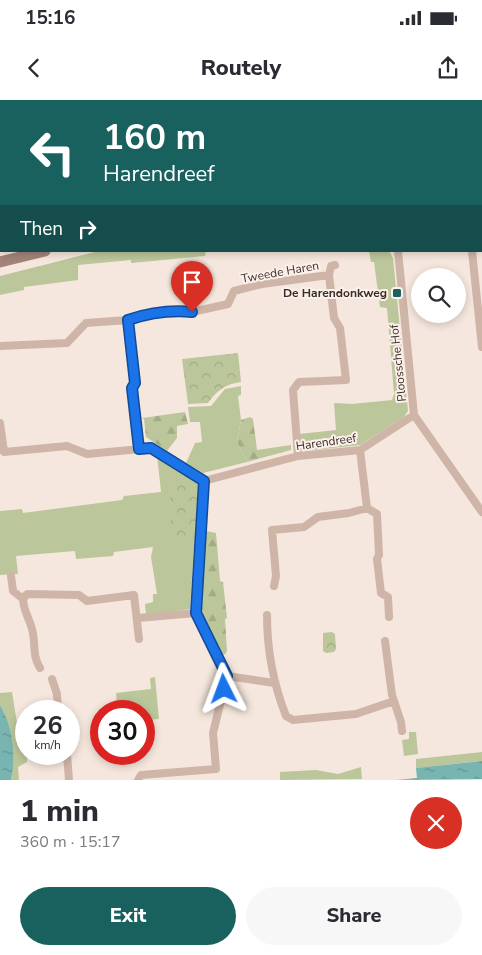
<!DOCTYPE html>
<meta charset="utf-8">
<style>
:root{--surface:#fff;--page:#f7f7f7;--text:#2b2b33;--muted:#7c7c81;--accent:#19615e}
body{margin:0;font-family:"Nunito Sans",sans-serif;background:var(--page);color:var(--text);height:100vh;display:flex;flex-direction:column;font-size:19px;white-space:nowrap}
*{box-sizing:border-box;margin:0}
p{font-size:16px;color:var(--muted)}
.icon{flex:none;width:28px;height:28px;fill:none;stroke:currentColor;stroke-width:2;stroke-linecap:round;stroke-linejoin:round}
.map{position:relative;height:680px;overflow:hidden}
.details{display:flex;flex-direction:column;background:var(--surface);flex:1}
.details>*{flex:none}
.top-card{position:absolute;left:0px;top:0px;width:482px;height:152px;box-shadow:0 2px 8px #0003;background:#19615e;color:#fff;overflow:hidden}
.fabs{position:absolute;left:411px;top:168px;display:grid;gap:10px}
.fabs a{display:grid;place-items:center;width:55px;height:55px;border-radius:50%;background:var(--surface);box-shadow:0 2px 8px #0003;font-size:25px}
.speed{position:absolute;left:15px;top:600px;display:flex;gap:10px;font-size:25px;font-weight:700;text-align:center}
.speed>*{display:grid;place-content:center;width:65px;height:65px;border-radius:50%;background:var(--surface);box-shadow:0 2px 8px #0003;line-height:1}
.speed small{font-size:12px;font-weight:400}
.speed .limit{border:8px solid #d22;background:#fff;color:#111}
.pin{position:absolute;display:grid;place-items:center;width:42px;height:42px;color:#fff;margin:-51px -21px;border-radius:50% 50% 50% 0;rotate:-45deg;box-shadow:0 0 5px #0007}
.pin .icon{rotate:45deg}
.me{position:absolute;width:55px;margin:-28px;rotate:357deg;stroke-linejoin:round;filter:drop-shadow(0 0 4px #0008)}
.turn{display:flex;align-items:center;gap:18px;height:105px;padding:0 20px;font-size:22px}
.turn .icon{width:65px;height:65px;stroke-width:2.5}
.turn b{display:block;font-size:35px;line-height:42px}
.then{display:flex;align-items:center;height:48px;padding:0 20px;background:#0003;gap:10px;font-size:19px}
.round{display:grid;place-items:center;flex:none;width:52px;height:52px;border-radius:26px;background:var(--page)}
.overview{display:flex;align-items:center;justify-content:space-between;height:85px;padding:0 20px}
h1{font-size:30px;font-weight:800;line-height:38px}
.primary-button{display:flex;gap:10px;margin-top:auto;padding:10px 20px}
.primary-button a{flex:1;height:58px;border-radius:30px;background:var(--accent);color:#fff;font-size:20px;font-weight:800;line-height:58px;text-align:center}
.primary-button a+a{background:var(--page);color:var(--text)}
.status{display:flex;justify-content:space-between;align-items:center;height:35px;padding:0 25px;background:var(--surface);direction:ltr}
.status svg{height:14px;fill:currentColor}
header{display:flex;justify-content:space-between;align-items:center;height:65px;padding:0 20px;background:var(--surface);font-size:22px;font-weight:800}
.map>svg:first-child{display:block}
.green{fill:#bcc69b}
.forest{fill:url(#forest-firs)}
.park{fill:url(#park-crowns)}
.water{fill:url(#water-ripples)}
.lines{fill:none;stroke-linecap:round;stroke-linejoin:round}
.minor{stroke:#cfb5a7;stroke-width:8}
.tertiary{stroke:#cfb5a7;stroke-width:10}
.secondary{stroke:#a38378;stroke-width:11}
.route-casing{stroke:#114b97;stroke-width:12}
.route{stroke:#1a73e8;stroke-width:9}
.poi-dot{fill:#19615e;stroke:#fcf1ea;stroke-width:2}
.labels{text-anchor:middle;dominant-baseline:central;stroke-width:4;stroke-linejoin:round;paint-order:stroke}
.street-label{font-size:12px;fill:#3a2c28;stroke:#fcf1ea}
.poi-label{font-size:12px;font-weight:bold;fill:#3a2c28;stroke:#fcf1ea;text-anchor:end}
</style>
<div class="status"><b>15:16</b><svg viewBox="0 0 49 12"><path d="M0 12V9h3v3zM5 12V6h3v6zM10 12V3h3v9zM15 12V0h3v12zM26 1h20v11H26zM47 4h2v5h-2z"/></svg></div>
<header><svg class="icon" aria-label="back" viewBox="0 0 24 24"><path d="M15 5l-7 7 7 7"/></svg>Routely<svg class="icon" aria-label="share" viewBox="0 0 24 24"><path d="M12 15V3M7 8l5-5 5 5M5 13v7h14v-7"/></svg></header>
<div class="map">
<svg width="482" height="680" viewBox="0 0 482 680">
<defs>
<pattern id="forest-firs" width="22" height="20" patternUnits="userSpaceOnUse" patternTransform="scale(1.25)"><rect width="22" height="20" fill="#bcc69b"/><path d="M5 1l3.5 6h-7zM16 11l3.5 6h-7z" fill="#a2aa86"/></pattern>
<pattern id="park-crowns" width="20" height="18" patternUnits="userSpaceOnUse" patternTransform="scale(1.25)"><rect width="20" height="18" fill="#bcc69b"/><path d="M2 6a3 3 0 1 1 6 0M12 15a3 3 0 1 1 6 0" fill="none" stroke="#a2aa86"/></pattern>
<pattern id="water-ripples" width="26" height="14" patternUnits="userSpaceOnUse" patternTransform="scale(1.25)"><rect width="26" height="14" fill="#78b5b1"/><path d="M2 4q2-2 4 0t4 0M15 11q2-2 4 0t4 0" fill="none" stroke="#639390"/></pattern>
</defs>
<rect width="100%" height="100%" fill="#f5e7dd"/>
<path class="green" d="M99,151h107l-1,5 -74,7v-3l-53,5v15l-54,7v3l-24,5v-19z
M369,151h20l4,7 15,153 -4,6 -44,28 -55,6 -5,-2 -1,-15 37,-4 -2,-27 18,1 40,-4 2,-6 -7,-86 -7,-1 -6,-45h-3z
M241,286v9l-3,1 3,24 -4,22 10,20 -44,11 -17,-10 9,-20 7,-1 -2,-20h-10l-2,-15 23,-1 14,-17z
M157,355l39,25 2,4 -8,125 -44,6 -1,-11 8,-2v-8h4l-6,-37 2,-10 -39,5 -1,4 -37,3 -1,-8 -59,5 2,18 -18,1v-64l22,-2 1,4 99,-13 2,-4 37,-4z
M155,577l4,42 -15,1v-9h-26l-2,-18 35,-4 -1,-11z
M12,592l5,31 9,-1 1,40 -9,5 1,13h-8l1,-8 -7,-57 -5,-10v-12z
M409,632h7l2,22 -14,2 -2,-16 7,-1z
M482,652v9l-66,7v-9z
M361,667l1,12 -82,1v-8l36,-2 22,4z"/>
<path class="forest" d="M185,312l3,12 -11,2v12l-10,13 -21,-14 -2,-18 -2,-1z
M250,317l3,2 4,31 34,-5v5l-44,12 -10,-20 4,-22z
M206,431l10,2 4,48 3,1 4,36 -2,1 2,32 -2,3 -3,1 -21,-44z"/>
<path class="park" d="M238,253l3,29c-15,2 -24,8 -33,21l-20,1 -6,-45z
M187,374l11,10 -3,57h-17l-7,-5 -1,-38z
M332,532l3,2 1,15 -2,3 -8,1 -3,-2v-18z
M134,594h7v7h-3l1,3h6l1,11 -5,-4h-22l-1,-9 16,1z"/>
<path class="water" d="M0,605c13,22 16,51 11,75h-11z
M482,661v18l-86,1 21,-2 -1,-10z"/>
<g class="lines">
<path class="minor" d="M117,1l11,-1
M0,36h1
M481,144h1
M398,151l16,164 68,97
M472,151l10,96
M128,220l7,63 -3,5 7,61
M0,246l67,-3 19,-20 42,-3 15,-5 36,-4 13,1 36,-8 6,-13 28,-7 67,-9
M0,323l4,29 63,-6 20,8 64,-6 53,33 94,-25 62,-6 54,-35
M298,356l-5,-66 6,-8 47,-2 -6,-52 -6,-10 -5,-43 2,-9 4,-1
M367,408l10,6 2,41 -2,4 4,34 7,4 1,20
M11,476l2,15 10,8
M274,486l2,-10 -4,-46 32,-3 14,-10 31,-4 18,-5 -7,-58
M23,499l4,-5 52,1 8,6 47,-6 5,44
M23,499c1,14 6,18 9,30 4,14 0,27 8,39
M267,515c0,36 6,68 19,101l7,4 63,-6 38,-13
M138,518l58,-5
M385,541l7,54 9,27 1,9
M227,576l47,7
M52,579l5,15 1,17
M67,654l2,26
M138,680l3,-5 75,-6 -3,-36 14,-57 -31,-63 8,-132"/>
<path class="tertiary" d="M372,0v1
M385,0v1"/>
<path class="secondary" d="M481,58l1,-1
M481,68h1
M0,144h1
M0,162l45,-11"/>
</g>
<g class="lines">
<defs>
<path id="route" d="M192,212c-21,-2 -43,1 -64,8l7,63 -3,5 7,61 12,-1 53,33 -8,132 31,63 -3,13"/>
</defs>
<use href="#route" class="route-casing"/>
<use href="#route" class="route"/>
</g>
<rect class="poi-dot" x="392" y="188" width="10" height="10" rx="2.5"/>
<g class="labels">
<g class="street-label">
<text transform="translate(280 172) rotate(-10)">Tweede Haren</text>
<text transform="translate(398 263) rotate(-96)">Ploossche Hof</text>
<text transform="translate(326 342) rotate(-8)">Harendreef</text>
</g>
<g class="poi-label">
<text x="387" y="193">De Harendonkweg</text>
</g>
</g>
</svg>
<div class="fabs">
<a><svg class="icon" aria-label="search" viewBox="0 0 24 24"><circle cx="10" cy="10" r="6"/><path d="M15 15l6 6"/></svg></a>
</div>
<div class="speed"><div>26<small>km/h</small></div><div class="limit">30</div></div>
<div class="pin" style="left:192px;top:212px;background:#d93025"><svg class="icon" aria-label="arrive" viewBox="0 0 24 24"><path d="M6 21V4h12l-3 4 3 4H6"/></svg></div>
<svg class="me" style="left:224px;top:589px" viewBox="-20 -20 40 40"><path d="M0-17L14 15 0 8-14 15z" fill="#1a73e8" stroke="#fff" stroke-width="4"/></svg>
<div class="top-card">
<div class="turn"><svg class="icon" aria-label="left" viewBox="0 0 24 24"><path d="M17 20v-9H6M10 6l-5 5 5 5"/></svg><div><b>160 m</b>Harendreef</div></div>
<div class="then">Then<svg class="icon" aria-label="right" viewBox="0 0 24 24"><path d="M7 20v-9h11M14 6l5 5-5 5"/></svg></div>
</div>
</div>
<section class="details">
<div class="overview"><div><h1>1 min</h1><p>360 m · 15:17</p></div><a class="round" style="background:#d93025;color:#fff"><svg class="icon" aria-label="close" viewBox="0 0 24 24"><path d="M6 6l12 12M18 6L6 18"/></svg></a></div>
<div class="primary-button"><a>Exit</a><a>Share</a></div>
</section>
